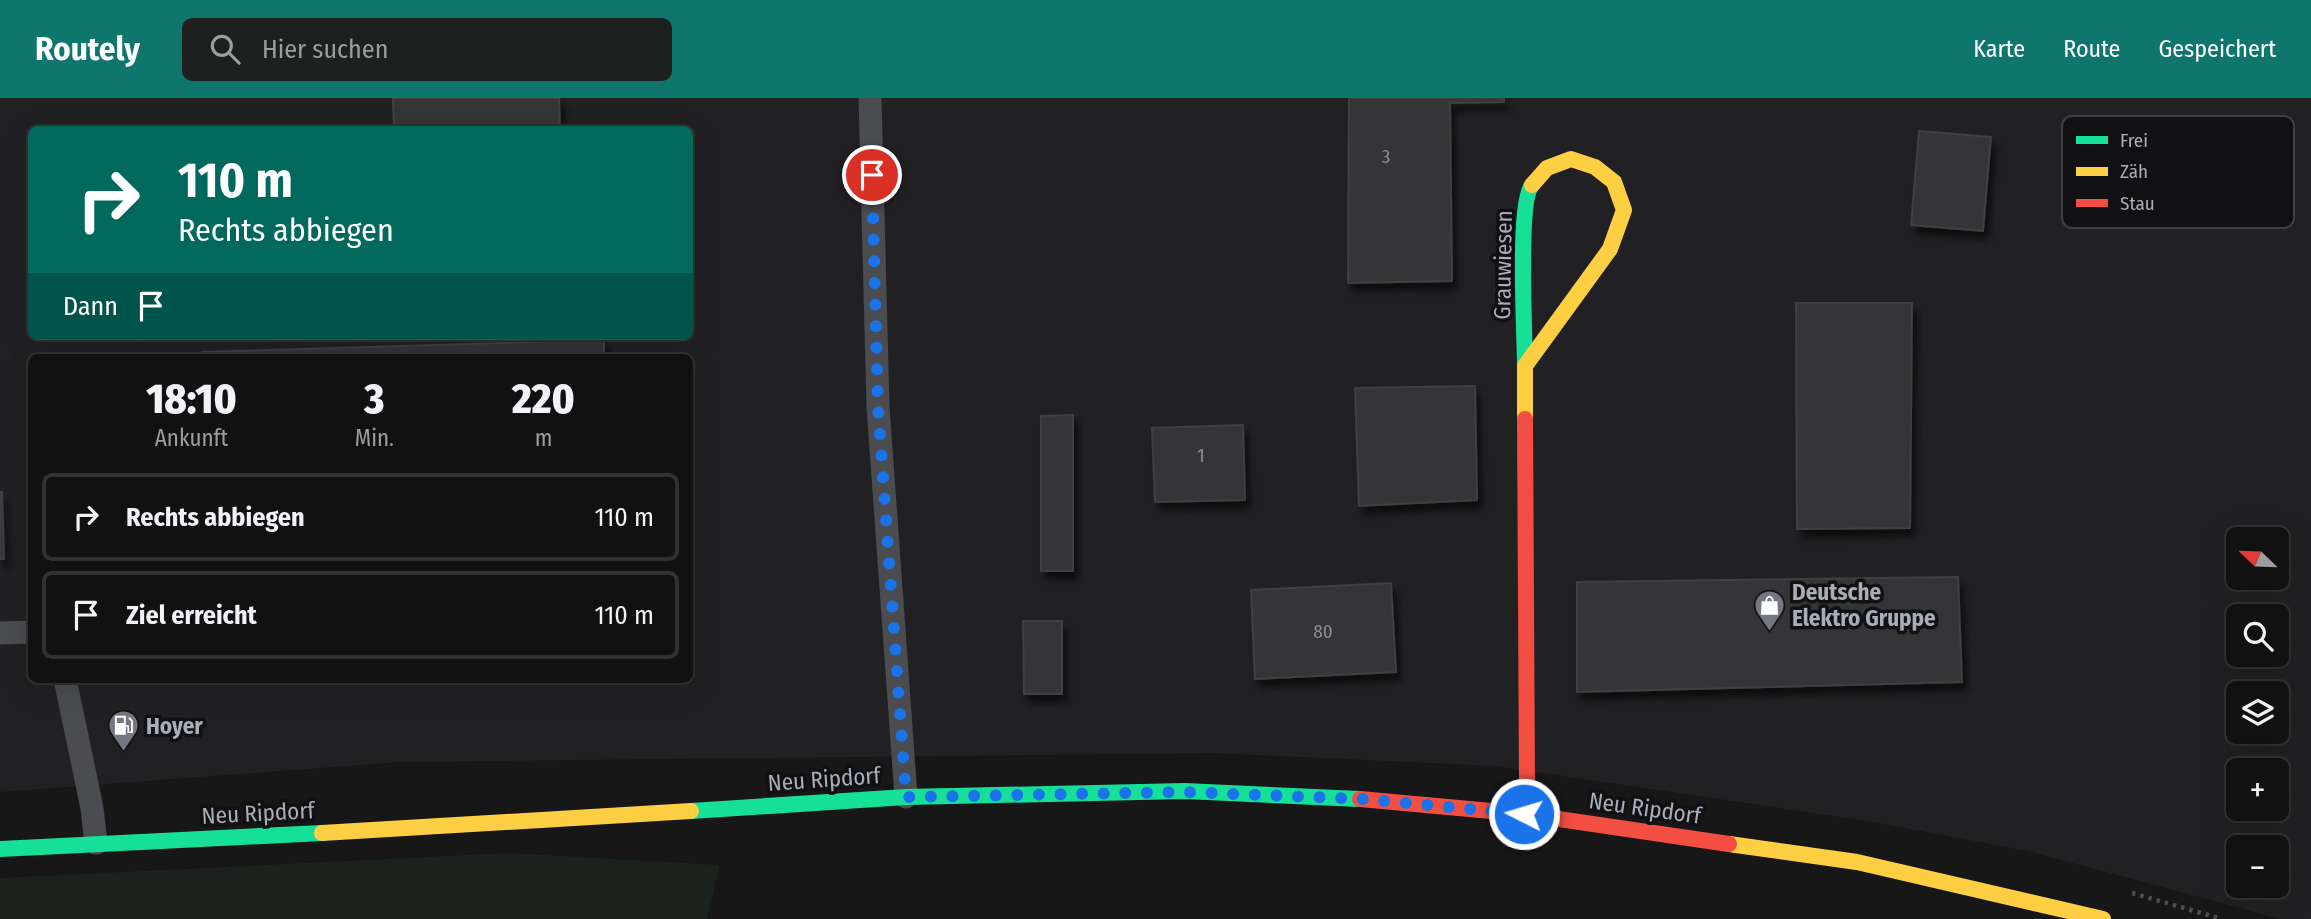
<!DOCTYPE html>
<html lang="de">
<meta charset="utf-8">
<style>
:root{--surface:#111;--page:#1e1f1f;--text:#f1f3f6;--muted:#9c9d9f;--line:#303131;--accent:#0f766e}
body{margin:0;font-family:"Fira Sans Condensed",sans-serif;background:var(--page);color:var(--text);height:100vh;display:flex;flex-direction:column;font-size:26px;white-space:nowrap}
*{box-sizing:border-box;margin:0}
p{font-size:23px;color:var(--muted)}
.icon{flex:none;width:38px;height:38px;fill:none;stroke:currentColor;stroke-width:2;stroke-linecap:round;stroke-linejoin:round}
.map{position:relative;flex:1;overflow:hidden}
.details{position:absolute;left:28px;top:256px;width:665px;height:329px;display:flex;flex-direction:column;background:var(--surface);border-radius:10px;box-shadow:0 7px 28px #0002,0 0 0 2px var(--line)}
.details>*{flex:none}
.guide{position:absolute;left:28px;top:28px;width:665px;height:214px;border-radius:10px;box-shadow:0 7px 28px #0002,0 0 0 2px var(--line);background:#00695c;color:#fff;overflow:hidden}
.needle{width:46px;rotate:293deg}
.buttons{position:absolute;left:2226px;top:429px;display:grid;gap:14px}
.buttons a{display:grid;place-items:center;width:63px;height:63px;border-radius:10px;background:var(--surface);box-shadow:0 7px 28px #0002,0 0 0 2px var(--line);font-size:35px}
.pin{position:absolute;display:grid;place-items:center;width:60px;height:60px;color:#fff;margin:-30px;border:4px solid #fff;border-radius:50%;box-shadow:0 2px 7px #0007}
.me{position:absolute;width:77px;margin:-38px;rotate:275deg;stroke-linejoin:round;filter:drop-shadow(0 0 5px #0008)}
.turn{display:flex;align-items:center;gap:24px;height:147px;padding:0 35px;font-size:32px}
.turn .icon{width:91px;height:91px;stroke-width:2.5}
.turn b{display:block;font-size:49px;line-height:60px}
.then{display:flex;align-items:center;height:66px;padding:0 35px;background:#0003;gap:14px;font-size:26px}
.eta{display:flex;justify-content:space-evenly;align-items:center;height:119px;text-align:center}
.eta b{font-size:42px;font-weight:800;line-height:49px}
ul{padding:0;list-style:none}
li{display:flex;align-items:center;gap:21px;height:88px;margin:0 14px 10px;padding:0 21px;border:4px solid var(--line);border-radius:10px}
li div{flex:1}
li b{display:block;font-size:26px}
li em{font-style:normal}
header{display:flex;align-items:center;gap:42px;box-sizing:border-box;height:98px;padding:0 35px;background:var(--accent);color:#fff}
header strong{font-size:33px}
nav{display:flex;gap:38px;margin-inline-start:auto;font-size:24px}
.search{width:490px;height:63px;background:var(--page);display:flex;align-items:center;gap:18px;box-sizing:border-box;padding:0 24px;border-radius:10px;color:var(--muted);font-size:26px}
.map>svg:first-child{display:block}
.built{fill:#212124;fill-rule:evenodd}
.green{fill:#1b211c}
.building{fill:#343537;stroke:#3f4043;stroke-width:2;filter:url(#shadow)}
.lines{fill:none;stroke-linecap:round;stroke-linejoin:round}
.path{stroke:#4d4e52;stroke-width:4.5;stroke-dasharray:3.5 5;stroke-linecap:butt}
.lane{stroke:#4b4c50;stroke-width:23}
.fast{stroke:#16e098;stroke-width:16}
.slow{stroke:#ffcf43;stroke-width:16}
.jam{stroke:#f24e42;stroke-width:16}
.route{stroke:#1a73e8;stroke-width:12;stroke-dasharray:0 21.6}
.labels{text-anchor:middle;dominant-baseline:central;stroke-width:7;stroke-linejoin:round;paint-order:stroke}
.number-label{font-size:19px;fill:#8b8f98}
.street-label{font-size:23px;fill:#a8adb8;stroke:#111113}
.poi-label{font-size:23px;font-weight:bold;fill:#a8adb8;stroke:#111113;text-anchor:start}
.key{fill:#111113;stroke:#3e4045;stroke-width:2}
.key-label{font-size:19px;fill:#a8adb8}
</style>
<header>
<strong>Routely</strong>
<div class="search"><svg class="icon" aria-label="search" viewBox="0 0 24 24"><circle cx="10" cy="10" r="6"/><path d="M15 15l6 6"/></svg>Hier suchen</div>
<nav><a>Karte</a><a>Route</a><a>Gespeichert</a></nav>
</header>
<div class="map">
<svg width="2311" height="821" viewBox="0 0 2311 821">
<defs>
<filter id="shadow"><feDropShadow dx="4.5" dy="8" stdDeviation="3.5" flood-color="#0009"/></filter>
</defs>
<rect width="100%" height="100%" fill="#171717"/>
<path class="built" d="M0,0h2311v821h-30l-253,-68 -161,-30 -371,-55 -283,-13 -813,9 -400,30zM32,32h658v206h-658zM32,259h658v322h-658zM2238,441h39v39h-39zM2238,518h39v38h-39zM2238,595h39v39h-39zM2238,672h39v38h-39zM2238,749h39v39h-39z"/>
<path class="green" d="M508,755l212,12 -13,54h-707v-41z"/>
<path class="building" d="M393,0h166l1,32h-166z
M1349,0h155v4l-54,1 2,178 -104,2z
M1919,33l72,6 -8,94 -72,-6z
M1796,205h116l-2,225 -113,1z
M604,242v17h-401l-1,-5z
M1475,288l2,114 -118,6 -4,-118z
M1073,317v156h-32v-155z
M1243,327l2,75 -90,2 -3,-74z
M0,394h2l2,67h-4z
M1958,479l4,105 -385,10v-110z
M1391,485l5,89 -141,7 -4,-89z
M1023,523h39v73h-38z"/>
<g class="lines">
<path class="path" d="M2132,795l90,26"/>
<path class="lane" d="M870,0l8,309 28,390
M0,535l32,-1
M65,581l27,129 4,35"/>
<path class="fast" d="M1525,268c0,-30 -8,-164 7,-181
M691,713l215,-14 279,-6 175,8
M0,751l322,-16"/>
<path class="slow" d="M1525,321v-53l85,-117 14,-39 -10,-28 -19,-15 -24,-8 -24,9 -15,17
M322,735l369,-22
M1729,746l128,18 246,57"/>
<path class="jam" d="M1360,701l164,15 205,30
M1524,716l3,-33 -2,-362"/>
</g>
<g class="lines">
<path class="route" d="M872,77l6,232 28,390 279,-5 177,7 162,15"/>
</g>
<defs>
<symbol id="shop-pin" viewBox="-11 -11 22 30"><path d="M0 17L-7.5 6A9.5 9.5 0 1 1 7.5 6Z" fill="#757880" stroke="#111113"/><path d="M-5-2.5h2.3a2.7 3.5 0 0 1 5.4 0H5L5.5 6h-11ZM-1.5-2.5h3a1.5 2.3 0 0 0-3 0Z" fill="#fff"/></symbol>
<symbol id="fuel-pin" viewBox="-11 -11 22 30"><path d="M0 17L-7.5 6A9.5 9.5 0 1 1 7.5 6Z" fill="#757880" stroke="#111113"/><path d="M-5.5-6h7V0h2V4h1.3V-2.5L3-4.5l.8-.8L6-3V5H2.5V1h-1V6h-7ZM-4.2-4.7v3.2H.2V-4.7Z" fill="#fff"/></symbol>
</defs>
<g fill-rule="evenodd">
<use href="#shop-pin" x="1752" y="490" width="35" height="47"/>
<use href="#fuel-pin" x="106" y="610" width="35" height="47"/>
</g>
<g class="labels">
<g class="number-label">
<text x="1386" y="58">3</text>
<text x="1201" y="357">1</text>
<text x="1323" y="533">80</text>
</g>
<g class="street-label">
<text transform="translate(1503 167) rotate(-89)">Grauwiesen</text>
<text transform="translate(824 681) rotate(-4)">Neu Ripdorf</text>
<text transform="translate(1645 710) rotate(8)">Neu Ripdorf</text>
<text transform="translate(258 715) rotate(-3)">Neu Ripdorf</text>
</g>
<g class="poi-label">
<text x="1792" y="494">Deutsche<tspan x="1792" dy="26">Elektro Gruppe</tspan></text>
<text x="146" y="628">Hoyer</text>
</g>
</g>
<rect x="2062" y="18" width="232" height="112" rx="10" class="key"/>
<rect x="2076" y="38" width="32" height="8" fill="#16e098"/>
<rect x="2076" y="69" width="32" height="9" fill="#ffcf43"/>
<rect x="2076" y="101" width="32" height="8" fill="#f24e42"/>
<g class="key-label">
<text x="2120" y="49">Frei</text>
<text x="2120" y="80">Zäh</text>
<text x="2120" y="112">Stau</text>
</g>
</svg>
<div class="buttons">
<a><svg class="needle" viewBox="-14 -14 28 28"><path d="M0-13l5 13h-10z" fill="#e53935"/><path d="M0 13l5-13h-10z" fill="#9c9d9f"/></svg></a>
<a><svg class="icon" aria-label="search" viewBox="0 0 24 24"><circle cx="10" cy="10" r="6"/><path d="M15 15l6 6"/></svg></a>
<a><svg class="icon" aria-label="layers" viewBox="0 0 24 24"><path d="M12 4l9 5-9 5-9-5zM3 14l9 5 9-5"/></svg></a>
<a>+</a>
<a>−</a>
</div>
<div class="pin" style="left:872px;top:77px;background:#d93025"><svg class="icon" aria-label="arrive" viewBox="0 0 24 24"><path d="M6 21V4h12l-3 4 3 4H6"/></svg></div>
<svg class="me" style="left:1524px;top:716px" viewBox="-20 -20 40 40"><circle r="17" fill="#1a73e8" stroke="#fff" stroke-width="3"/><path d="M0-11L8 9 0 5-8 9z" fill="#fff"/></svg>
<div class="guide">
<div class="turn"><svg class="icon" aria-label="right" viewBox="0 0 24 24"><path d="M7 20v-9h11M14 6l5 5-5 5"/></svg><div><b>110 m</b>Rechts abbiegen</div></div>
<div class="then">Dann<svg class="icon" aria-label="arrive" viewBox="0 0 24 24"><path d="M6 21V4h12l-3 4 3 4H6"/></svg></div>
</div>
<section class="details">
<div class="eta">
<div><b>18:10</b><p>Ankunft</p></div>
<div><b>3</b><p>Min.</p></div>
<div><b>220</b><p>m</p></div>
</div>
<ul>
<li><svg class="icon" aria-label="right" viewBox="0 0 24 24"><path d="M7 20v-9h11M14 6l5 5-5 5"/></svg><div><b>Rechts abbiegen</b></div><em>110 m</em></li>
<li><svg class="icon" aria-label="arrive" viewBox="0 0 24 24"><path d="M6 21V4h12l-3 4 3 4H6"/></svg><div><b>Ziel erreicht</b></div><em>110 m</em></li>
</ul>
</section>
</div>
